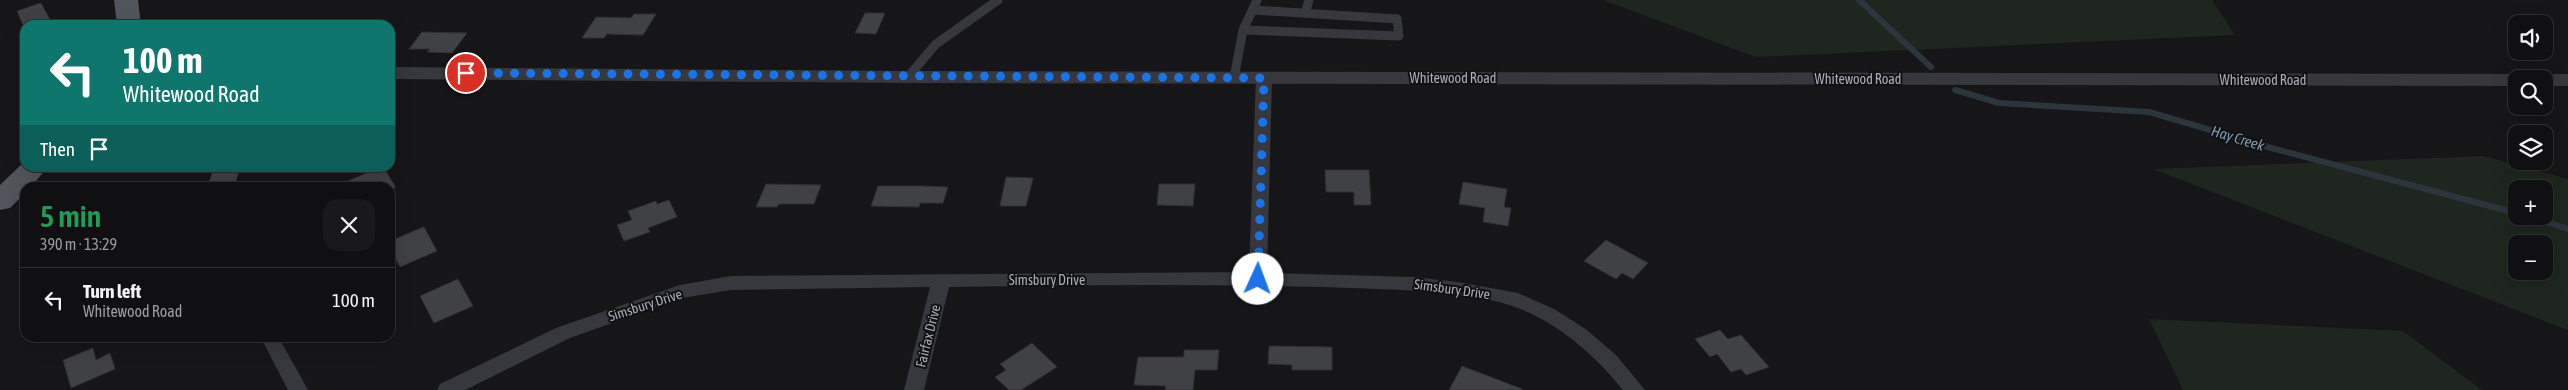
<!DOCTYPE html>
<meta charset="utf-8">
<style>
:root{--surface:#101012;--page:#19191b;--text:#f1f3f6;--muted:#9c9d9f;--line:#303032}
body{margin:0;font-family:"Asap Condensed",sans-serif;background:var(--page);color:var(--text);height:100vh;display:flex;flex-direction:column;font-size:19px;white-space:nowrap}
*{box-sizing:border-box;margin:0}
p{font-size:16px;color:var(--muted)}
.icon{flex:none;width:28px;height:28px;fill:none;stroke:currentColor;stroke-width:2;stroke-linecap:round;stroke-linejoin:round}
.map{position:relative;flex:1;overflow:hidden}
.sheet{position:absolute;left:20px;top:182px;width:375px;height:160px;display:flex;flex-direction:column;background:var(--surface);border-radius:15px;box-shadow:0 5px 20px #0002,0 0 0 1px var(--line)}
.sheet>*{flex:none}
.hud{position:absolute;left:20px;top:20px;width:375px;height:152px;border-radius:15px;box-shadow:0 5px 20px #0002,0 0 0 1px var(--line);background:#0f766e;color:#fff;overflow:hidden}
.fabs{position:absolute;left:2508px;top:15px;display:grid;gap:10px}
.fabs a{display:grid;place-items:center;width:45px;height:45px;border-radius:10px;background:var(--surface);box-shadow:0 5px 20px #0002,0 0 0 1px var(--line);font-size:25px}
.pin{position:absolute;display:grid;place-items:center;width:42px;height:42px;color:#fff;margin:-21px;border:2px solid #fff;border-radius:50%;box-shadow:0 1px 5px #0007}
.me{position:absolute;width:55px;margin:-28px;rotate:2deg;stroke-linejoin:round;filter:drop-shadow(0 0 4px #0008)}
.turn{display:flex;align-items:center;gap:18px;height:105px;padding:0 20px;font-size:22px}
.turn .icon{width:65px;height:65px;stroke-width:2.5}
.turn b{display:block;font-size:35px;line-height:42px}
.then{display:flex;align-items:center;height:48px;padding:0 20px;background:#0003;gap:10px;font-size:19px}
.round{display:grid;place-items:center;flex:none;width:52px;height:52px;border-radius:15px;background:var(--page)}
.overview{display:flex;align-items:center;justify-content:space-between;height:85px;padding:0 20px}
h1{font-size:30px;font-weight:600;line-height:38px;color:#1e9e55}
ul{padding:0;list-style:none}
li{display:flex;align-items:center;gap:15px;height:65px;padding:0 20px;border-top:1px solid var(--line)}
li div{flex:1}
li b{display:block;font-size:19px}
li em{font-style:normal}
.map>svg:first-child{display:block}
.green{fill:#1e261f;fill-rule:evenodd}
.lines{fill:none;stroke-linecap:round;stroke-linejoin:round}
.stream{stroke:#2c353c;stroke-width:6}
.building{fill:#404145;stroke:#303034}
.service{stroke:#37383d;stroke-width:9}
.minor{fill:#37383d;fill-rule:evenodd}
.tertiary{fill:#37383d;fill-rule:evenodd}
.primary{fill:#53555c;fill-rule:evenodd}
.route{stroke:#1a73e8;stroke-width:9;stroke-dasharray:0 16.2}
.labels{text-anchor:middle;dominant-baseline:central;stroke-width:4;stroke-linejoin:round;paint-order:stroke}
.street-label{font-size:14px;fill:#a8adb8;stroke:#111113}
.water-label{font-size:15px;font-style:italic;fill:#7f9bb3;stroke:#111113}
</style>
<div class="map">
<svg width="2568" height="390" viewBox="0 0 2568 390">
<rect width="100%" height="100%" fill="#161618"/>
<path class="green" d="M1603,0h609l23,35 -479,22z
M2484,156l84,23v151l-415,-161zM2516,189h28v27h-28zM2516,244h28v27h-28z
M2149,319l254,12 79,59h-299z"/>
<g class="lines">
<path class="stream" d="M1859,0l72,67
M1955,90l44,13 150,9 126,37 241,64
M2526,216l42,13"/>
</g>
<path class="building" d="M41,3l12,22h-30l-6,-14z
M865,13h20l-9,21 -21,-1z
M634,14h22l-13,21 -36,-1 -3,4h-22l14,-21 35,1z
M422,32l45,1 -15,20 -25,-1 3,-3h-21z
M214,168h26l-6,20h-27z
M379,168h5l12,20h-65z
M1325,170h44l2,35h-17v-13h-28z
M1006,177l27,1 -7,28h-26z
M1463,182l44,7 -3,18 7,1 -3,18 -25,-4 2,-14 -26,-4z
M766,184l55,1 -7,19h-35l-2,3h-21z
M1159,184h36l-2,22 -36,-1z
M878,186h44l26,1 -5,16h-23l-1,4 -48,-1z
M669,200l8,17 -29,11 2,4 -26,9 -7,-16 15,-5 -4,-9 28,-10 1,3z
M424,227l13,24 -37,16 -10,-19v-7z
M1606,240l42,23 -15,16 -11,-6 -6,6 -32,-18z
M458,279l15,27 -39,17 -14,-27z
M1720,330l8,9 13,-4 28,32 -23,8 -5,-6 -10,3 -14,-18 -7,3 -15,-18z
M1032,343l25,24 -36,23h-12l-14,-13 11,-7 -6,-6z
M1269,346l63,1v23h-40v-5l-24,-1z
M93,348l3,12 14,-7 5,16 -44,19 -8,-28z
M1184,350h35l-2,20h-22l-2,20h-28l1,-4 -32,-1 4,-28h46z
M1462,366l60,23 -1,1h-72z"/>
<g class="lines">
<path class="service" d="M1305,13l4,-13
M1243,30l156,6 -2,-17 -144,-9
M908,77l28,-33 62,-44
M1234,78l9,-48 14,-30"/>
<path class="minor" d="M1264,72l8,5 -5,196 146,4 45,5 60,11 36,16 33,21 29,25 29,35h-22c-30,-37 -70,-72 -117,-86 -11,-4 -25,-5 -37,-7 -48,-8 -97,-8 -146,-10 -125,-3 -249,-2 -374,0l-25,103h-20l26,-103 -199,3 -49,8 -112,40 -105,52h-28l3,-6 116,-56 124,-43 51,-9 518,-4 7,-195z
M261,338h18l29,52h-20z"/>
<path class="tertiary" d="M390,67l518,4 1608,3 9,5h-9v7l-1608,-3 -518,-4z
M2544,74h24v12h-24v-7h-9z"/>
<path class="primary" d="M114,0h24l3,25h-24z
M24,162l1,6h22l-17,20h-5v5l-15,15 -10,2v-25z"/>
</g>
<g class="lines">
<path class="route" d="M466,73l798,5 -6,201"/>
</g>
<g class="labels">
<g class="street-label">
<text x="1453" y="78">Whitewood Road</text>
<text x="1858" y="79">Whitewood Road</text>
<text x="2263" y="80">Whitewood Road</text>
<text x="1047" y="280">Simsbury Drive</text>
<text transform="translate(1452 289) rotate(8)">Simsbury Drive</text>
<text transform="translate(645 305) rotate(-18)">Simsbury Drive</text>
<text transform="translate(928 336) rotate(-76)">Fairfax Drive</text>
</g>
<g class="water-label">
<text transform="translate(2238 138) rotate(17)">Hay Creek</text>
</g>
</g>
</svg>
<div class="fabs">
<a><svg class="icon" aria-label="sound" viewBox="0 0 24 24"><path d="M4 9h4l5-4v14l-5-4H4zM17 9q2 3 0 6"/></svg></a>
<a><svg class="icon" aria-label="search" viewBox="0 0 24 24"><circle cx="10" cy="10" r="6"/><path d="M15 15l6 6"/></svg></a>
<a><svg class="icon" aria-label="layers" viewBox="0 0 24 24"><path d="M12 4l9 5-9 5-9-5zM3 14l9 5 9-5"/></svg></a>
<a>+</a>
<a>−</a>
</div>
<div class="pin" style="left:466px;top:73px;background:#d93025"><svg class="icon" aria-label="arrive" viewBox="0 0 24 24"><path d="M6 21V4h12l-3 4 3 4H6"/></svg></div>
<svg class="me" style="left:1258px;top:279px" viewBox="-20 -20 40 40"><circle r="19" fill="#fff"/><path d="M0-13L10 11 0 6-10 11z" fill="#1a73e8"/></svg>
<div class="hud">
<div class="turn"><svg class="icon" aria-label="left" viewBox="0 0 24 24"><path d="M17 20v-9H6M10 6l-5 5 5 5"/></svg><div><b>100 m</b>Whitewood Road</div></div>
<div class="then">Then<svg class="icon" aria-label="arrive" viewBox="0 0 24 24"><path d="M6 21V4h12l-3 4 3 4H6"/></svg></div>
</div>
<section class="sheet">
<div class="overview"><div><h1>5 min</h1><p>390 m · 13:29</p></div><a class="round"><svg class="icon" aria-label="close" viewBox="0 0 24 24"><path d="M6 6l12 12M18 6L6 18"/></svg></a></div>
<ul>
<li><svg class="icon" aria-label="left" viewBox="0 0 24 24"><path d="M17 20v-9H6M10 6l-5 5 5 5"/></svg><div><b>Turn left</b><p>Whitewood Road</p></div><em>100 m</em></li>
</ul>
</section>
</div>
